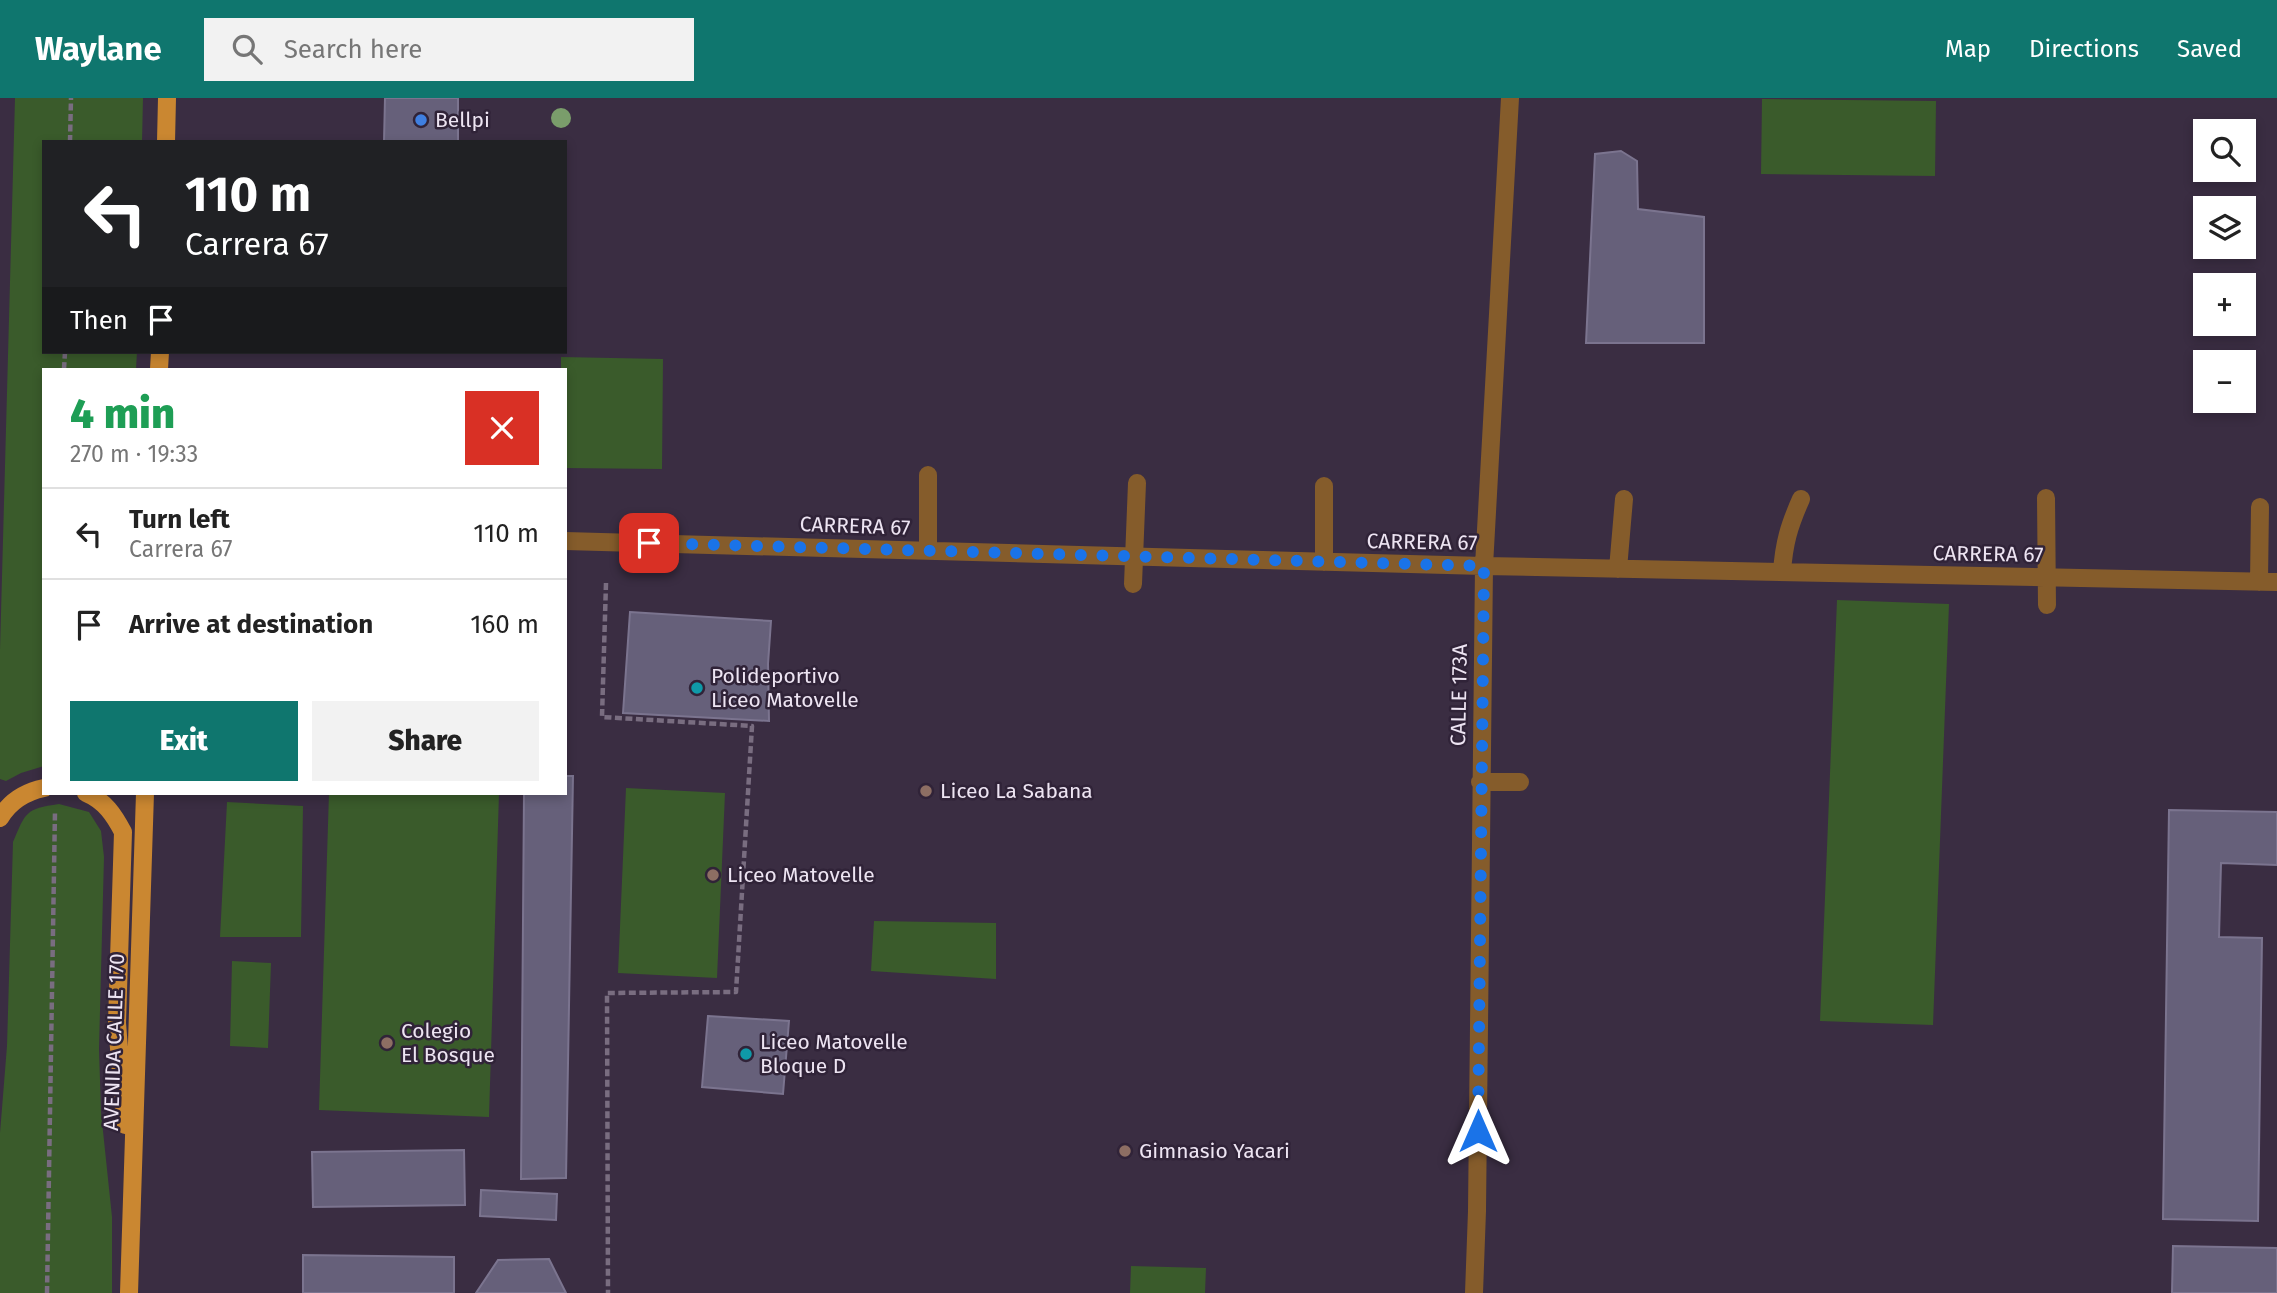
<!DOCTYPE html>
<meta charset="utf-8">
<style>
:root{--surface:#fff;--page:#f2f2f2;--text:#222;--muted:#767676;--line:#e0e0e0;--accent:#0f766e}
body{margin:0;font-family:"Fira Sans",sans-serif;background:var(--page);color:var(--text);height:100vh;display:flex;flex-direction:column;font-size:26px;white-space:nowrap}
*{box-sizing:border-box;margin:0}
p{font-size:23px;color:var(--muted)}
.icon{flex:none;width:38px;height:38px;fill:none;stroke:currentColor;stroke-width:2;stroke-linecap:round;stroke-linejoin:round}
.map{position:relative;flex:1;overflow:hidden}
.details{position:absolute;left:42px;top:270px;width:525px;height:427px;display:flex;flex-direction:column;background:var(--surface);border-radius:0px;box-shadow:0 4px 10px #0003}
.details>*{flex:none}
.banner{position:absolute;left:42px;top:42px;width:525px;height:214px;border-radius:0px;box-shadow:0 4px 10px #0003;background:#202124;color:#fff;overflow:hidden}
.tools{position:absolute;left:2193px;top:21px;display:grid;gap:14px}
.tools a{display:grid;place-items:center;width:63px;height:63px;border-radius:0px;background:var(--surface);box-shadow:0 4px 10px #0003;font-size:35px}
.pin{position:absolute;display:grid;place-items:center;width:60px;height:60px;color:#fff;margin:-30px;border-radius:14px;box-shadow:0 4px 10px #0006}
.me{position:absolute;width:77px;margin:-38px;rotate:0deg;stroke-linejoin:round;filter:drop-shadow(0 0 5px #0008)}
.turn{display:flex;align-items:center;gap:24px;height:147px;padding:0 28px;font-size:32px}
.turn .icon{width:91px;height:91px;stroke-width:2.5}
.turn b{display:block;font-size:49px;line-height:60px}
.then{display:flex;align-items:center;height:66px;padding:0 28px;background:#0003;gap:14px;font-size:26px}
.round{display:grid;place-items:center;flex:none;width:74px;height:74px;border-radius:0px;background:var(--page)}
.head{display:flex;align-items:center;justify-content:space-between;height:119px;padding:0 28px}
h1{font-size:42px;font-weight:800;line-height:52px;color:#1e9e55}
.action{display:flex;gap:14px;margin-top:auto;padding:14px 28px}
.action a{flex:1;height:80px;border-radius:0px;background:var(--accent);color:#fff;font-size:28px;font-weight:800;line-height:80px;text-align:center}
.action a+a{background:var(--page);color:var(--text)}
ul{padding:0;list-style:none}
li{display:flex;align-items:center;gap:21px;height:91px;padding:0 28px;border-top:2px solid var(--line)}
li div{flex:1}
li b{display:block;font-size:26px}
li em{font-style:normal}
header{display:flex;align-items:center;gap:42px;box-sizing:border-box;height:98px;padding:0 35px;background:var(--accent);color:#fff}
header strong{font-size:33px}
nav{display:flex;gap:38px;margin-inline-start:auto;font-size:24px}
.search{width:490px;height:63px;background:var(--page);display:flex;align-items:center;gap:18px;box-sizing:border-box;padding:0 24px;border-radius:0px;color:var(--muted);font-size:26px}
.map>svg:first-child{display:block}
.green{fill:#3a5b2b}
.building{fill:#66607a;stroke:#7b748f;stroke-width:2}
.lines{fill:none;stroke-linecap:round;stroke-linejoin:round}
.path{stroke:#796d80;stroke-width:4.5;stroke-dasharray:7 3.5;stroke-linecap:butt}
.minor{stroke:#855c2b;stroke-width:18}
.major{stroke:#ca8731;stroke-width:18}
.tree{fill:#7a9d6b}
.route{stroke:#1a73e8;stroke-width:12;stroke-dasharray:0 21.6}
.shop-dot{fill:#3f7fe0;stroke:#302338;stroke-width:2.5}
.culture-dot{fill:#0f9aa8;stroke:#302338;stroke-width:2.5}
.education-dot{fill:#8d6e63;stroke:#302338;stroke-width:2.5}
.labels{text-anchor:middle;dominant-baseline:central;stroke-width:5;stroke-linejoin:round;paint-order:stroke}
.poi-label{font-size:21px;fill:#ede4f2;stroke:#302338;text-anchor:start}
.street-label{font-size:21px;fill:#ede4f2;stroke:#302338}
</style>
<header>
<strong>Waylane</strong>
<div class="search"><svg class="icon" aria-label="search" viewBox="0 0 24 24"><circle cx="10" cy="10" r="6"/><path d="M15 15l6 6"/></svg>Search here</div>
<nav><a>Map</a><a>Directions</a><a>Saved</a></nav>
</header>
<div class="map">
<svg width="2277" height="1195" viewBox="0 0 2277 1195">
<rect width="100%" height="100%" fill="#3a2d42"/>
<path class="green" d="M15,0h128l-1,44h-98v210h93l-1,17h-92v397l-23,7 -15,8 -6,-2v-129z
M1762,1l174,2 -1,75 -174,-2z
M561,259l102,2 -1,110 -97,-1v-99h-4z
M1837,502l112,4 -16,421 -113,-4z
M626,690l99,5 -8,185 -99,-5z
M329,695h170l-10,324 -170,-7z
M227,704l76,4 -2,131h-81z
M59,706l30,8 12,19 3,26 -5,192 2,63 11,105v76h-112v-160l7,-87 6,-204c13,-30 12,-33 46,-38z
M874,823l122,2v56l-125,-8z
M232,863l39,2 -3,85 -38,-2z
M1131,1168l75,2 -1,25h-75z"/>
<path class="building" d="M385,0h73v44h-74z
M1621,53l16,10 1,48 66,8v126h-118l9,-189z
M630,514l141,9 -3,43 1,57 -146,-8z
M565,678h8l-7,402 -45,1 3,-386h41z
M2169,712l108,2v53l-56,-2 -2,74 43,1 -4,283 -95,-2z
M708,918l81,5 -6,73 -81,-7z
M464,1052l1,55 -152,2 -1,-55z
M481,1092l76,4 -1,26 -76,-4z
M2173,1148l104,2v45h-105z
M303,1157l151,2v36h-151z
M549,1161l17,34h-90l22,-33z"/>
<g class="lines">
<path class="path" d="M70,44l1,-44
M64,271l1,-17
M606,485l-4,134 150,9 -16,266 -129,1 1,300
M47,1195l8,-482"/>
<path class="minor" d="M928,377v76
M1324,388v76
M2046,400l1,107
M565,443l919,25 793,16
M1618,471l6,-70
M1782,474c2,-29 7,-46 19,-73
M2259,484l1,-75
M1133,486l4,-101
M1480,684h40
M1474,1195l3,-82 7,-645 26,-468"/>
<path class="major" d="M166,44l1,-44
M159,271l1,-17
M86,695c19,8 28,22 37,39l-6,191 8,102
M0,720c10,-17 25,-26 44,-30
M129,1195l16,-500"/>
</g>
<circle class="tree" cx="561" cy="20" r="10"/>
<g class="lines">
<path class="route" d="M649,445l835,23 -6,565"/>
</g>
<circle class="shop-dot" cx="421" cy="22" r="7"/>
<g class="culture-dot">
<circle cx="697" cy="590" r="7"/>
<circle cx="746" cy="956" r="7"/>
</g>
<g class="education-dot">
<circle cx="926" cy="693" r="7"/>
<circle cx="713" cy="777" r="7"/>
<circle cx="387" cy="945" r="7"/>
<circle cx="1125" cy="1053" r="7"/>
</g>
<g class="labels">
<g class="poi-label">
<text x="435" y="22">Bellpi</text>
<text x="711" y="578">Polideportivo<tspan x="711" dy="24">Liceo Matovelle</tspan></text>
<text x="940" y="693">Liceo La Sabana</text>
<text x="727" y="777">Liceo Matovelle</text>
<text x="401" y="933">Colegio<tspan x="401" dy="24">El Bosque</tspan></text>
<text x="760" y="944">Liceo Matovelle<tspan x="760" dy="24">Bloque D</tspan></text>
<text x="1139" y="1053">Gimnasio Yacari</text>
</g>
<g class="street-label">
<text transform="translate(855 428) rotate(2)">CARRERA 67</text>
<text transform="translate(1422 444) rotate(1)">CARRERA 67</text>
<text transform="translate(1988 456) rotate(1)">CARRERA 67</text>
<text transform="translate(1459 597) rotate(-89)">CALLE 173A</text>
<text transform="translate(114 944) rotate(-88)">AVENIDA CALLE 170</text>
</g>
</g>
</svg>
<div class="tools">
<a><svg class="icon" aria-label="search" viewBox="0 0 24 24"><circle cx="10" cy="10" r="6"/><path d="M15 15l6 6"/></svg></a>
<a><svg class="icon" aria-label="layers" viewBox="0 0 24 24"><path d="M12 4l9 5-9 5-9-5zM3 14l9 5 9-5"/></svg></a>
<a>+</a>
<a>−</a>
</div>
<div class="pin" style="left:649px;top:445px;background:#d93025"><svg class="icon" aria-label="arrive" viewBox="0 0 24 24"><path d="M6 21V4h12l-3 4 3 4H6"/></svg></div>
<svg class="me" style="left:1478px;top:1033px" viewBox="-20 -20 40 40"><path d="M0-17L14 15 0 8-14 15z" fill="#1a73e8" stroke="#fff" stroke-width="4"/></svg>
<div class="banner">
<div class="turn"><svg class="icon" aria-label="left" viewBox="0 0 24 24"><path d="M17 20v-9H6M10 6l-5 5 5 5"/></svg><div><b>110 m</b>Carrera 67</div></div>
<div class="then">Then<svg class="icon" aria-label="arrive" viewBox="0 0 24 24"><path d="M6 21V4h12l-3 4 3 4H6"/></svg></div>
</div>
<section class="details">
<div class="head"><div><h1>4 min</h1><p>270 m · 19:33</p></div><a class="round" style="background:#d93025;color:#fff"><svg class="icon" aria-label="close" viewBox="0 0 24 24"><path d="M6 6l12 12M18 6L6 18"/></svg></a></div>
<ul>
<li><svg class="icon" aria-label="left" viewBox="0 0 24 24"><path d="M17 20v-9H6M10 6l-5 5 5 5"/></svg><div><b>Turn left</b><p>Carrera 67</p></div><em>110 m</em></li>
<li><svg class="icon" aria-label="arrive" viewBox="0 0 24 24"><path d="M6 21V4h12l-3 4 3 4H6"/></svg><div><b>Arrive at destination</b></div><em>160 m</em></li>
</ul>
<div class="action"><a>Exit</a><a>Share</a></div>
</section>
</div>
